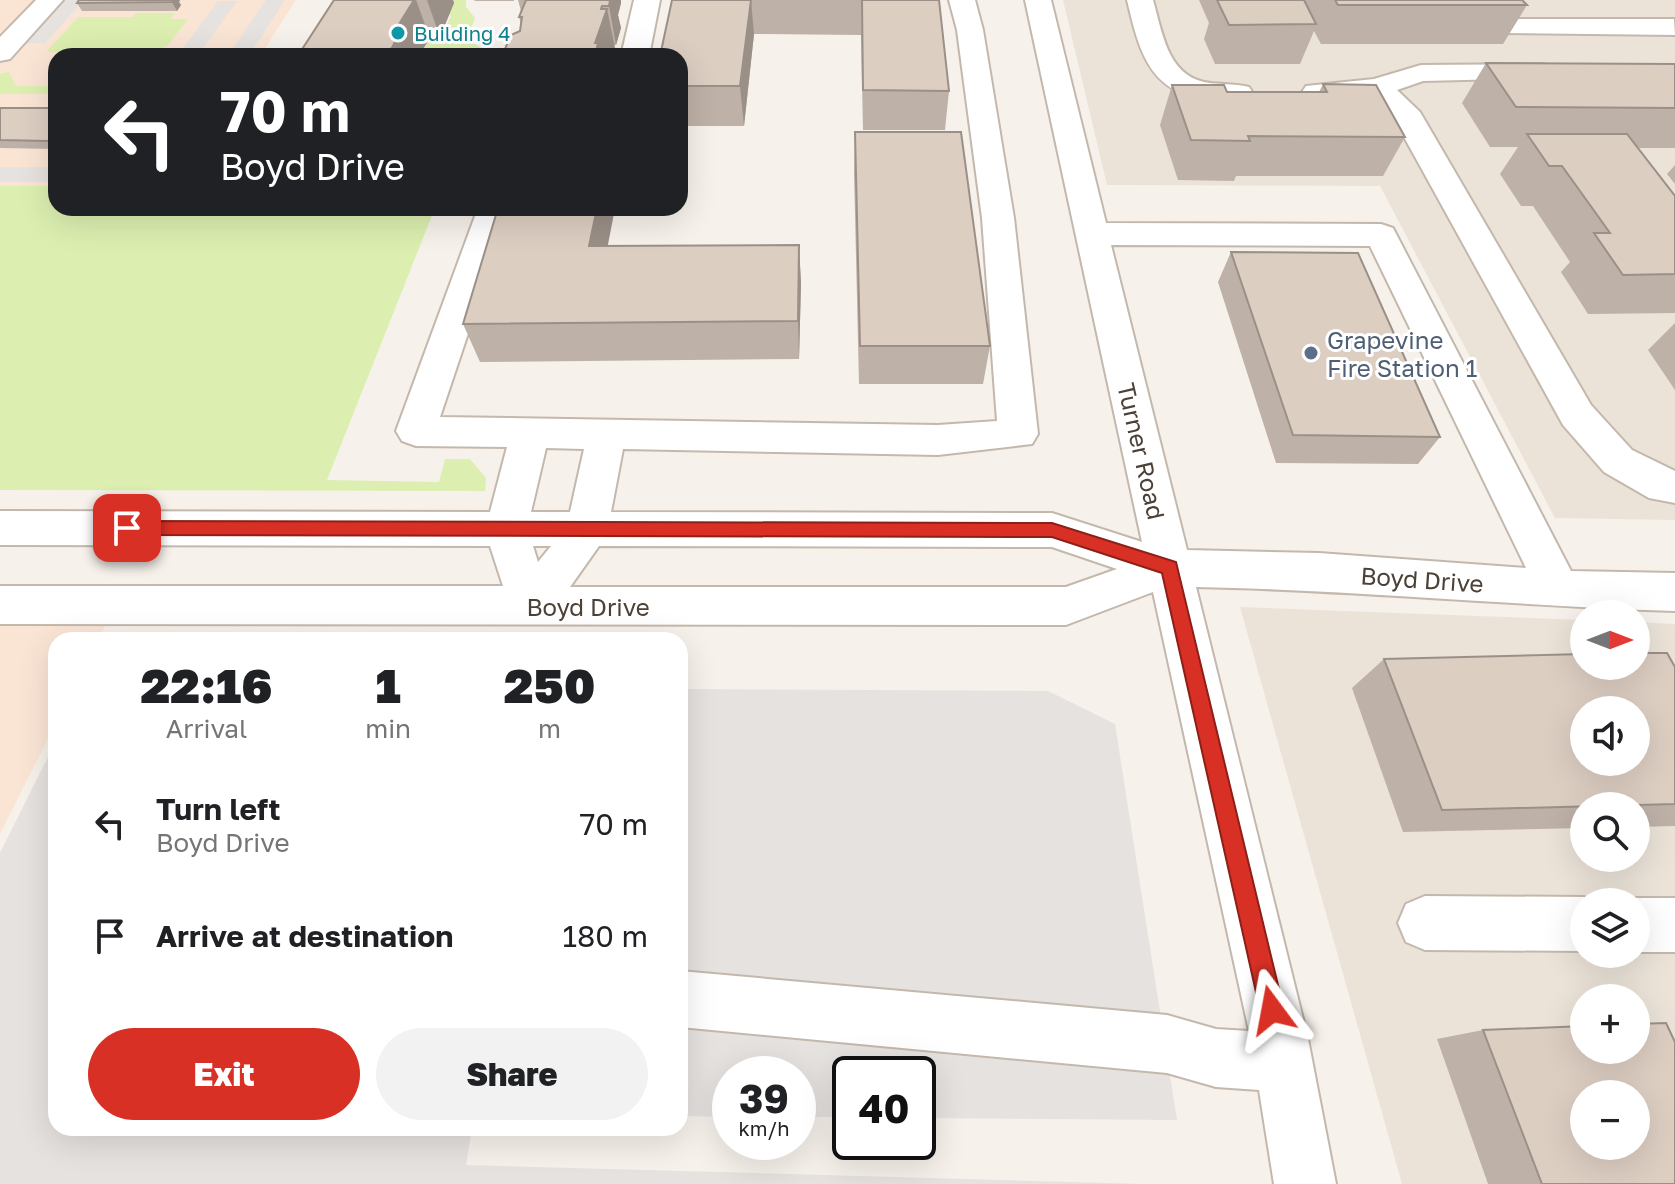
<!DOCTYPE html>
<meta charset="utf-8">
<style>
:root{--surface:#fff;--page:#f2f2f2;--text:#202124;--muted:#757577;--accent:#d93025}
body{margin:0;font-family:"Golos Text",sans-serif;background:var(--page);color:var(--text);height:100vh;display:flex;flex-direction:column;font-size:30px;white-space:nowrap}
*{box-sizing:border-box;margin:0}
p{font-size:26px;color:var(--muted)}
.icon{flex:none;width:44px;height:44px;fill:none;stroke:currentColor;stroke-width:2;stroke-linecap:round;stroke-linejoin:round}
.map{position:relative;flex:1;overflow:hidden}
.panel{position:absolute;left:48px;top:632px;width:640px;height:504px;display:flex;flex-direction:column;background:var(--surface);border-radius:24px;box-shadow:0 8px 32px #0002}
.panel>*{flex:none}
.guide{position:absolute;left:48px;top:48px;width:640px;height:168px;border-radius:24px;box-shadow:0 8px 32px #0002;background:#202124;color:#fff;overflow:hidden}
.needle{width:52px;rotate:90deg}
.tools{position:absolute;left:1570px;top:600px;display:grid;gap:16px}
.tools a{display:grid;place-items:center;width:80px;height:80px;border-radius:50%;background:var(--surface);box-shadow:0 8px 32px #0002;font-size:40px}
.speed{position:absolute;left:712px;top:1056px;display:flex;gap:16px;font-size:40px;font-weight:700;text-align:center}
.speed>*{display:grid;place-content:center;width:104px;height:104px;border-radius:50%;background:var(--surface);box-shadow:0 8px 32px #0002;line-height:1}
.speed small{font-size:20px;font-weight:400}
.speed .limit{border:4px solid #111;border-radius:12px;background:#fff;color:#111}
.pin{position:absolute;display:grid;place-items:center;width:68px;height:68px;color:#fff;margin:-34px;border-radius:16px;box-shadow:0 4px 12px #0006}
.me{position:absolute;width:88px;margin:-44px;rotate:347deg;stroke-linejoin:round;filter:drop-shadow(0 0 6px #0008)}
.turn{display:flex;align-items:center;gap:28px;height:168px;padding:0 40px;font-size:36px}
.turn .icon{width:104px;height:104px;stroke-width:2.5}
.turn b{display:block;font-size:56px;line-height:68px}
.eta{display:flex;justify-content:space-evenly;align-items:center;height:136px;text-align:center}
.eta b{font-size:48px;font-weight:800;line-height:56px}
.action{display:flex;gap:16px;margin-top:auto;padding:16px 40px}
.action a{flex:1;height:92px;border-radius:48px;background:var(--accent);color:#fff;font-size:32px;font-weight:800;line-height:92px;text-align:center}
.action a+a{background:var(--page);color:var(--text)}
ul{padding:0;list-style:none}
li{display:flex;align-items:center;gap:24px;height:112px;padding:0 40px}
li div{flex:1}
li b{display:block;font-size:30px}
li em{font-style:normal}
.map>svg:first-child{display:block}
.residential{fill:#ebe3d8;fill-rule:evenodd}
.commercial{fill:#fae5d5}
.green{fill:#dcefb0}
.parking{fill:#e5e2df}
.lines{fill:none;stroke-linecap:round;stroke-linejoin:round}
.minor-casing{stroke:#c4b8ac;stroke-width:4}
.minor{fill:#fff;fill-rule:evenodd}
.wall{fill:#beb1a7}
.shaded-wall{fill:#9b9088}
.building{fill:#ddcec2;stroke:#9b9088;stroke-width:2;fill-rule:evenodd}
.route{fill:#d93025;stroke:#8d1f18;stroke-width:2}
.culture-dot{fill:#0f9aa8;stroke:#fff;stroke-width:3}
.service-dot{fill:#5c6f8a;stroke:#fff;stroke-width:3}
.labels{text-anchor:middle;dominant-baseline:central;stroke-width:6;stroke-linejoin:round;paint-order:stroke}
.far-culture-label{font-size:20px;fill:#0d838f;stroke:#fff;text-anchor:start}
.service-label{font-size:24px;fill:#4e5e75;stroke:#fff;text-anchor:start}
.street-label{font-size:24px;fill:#4c4137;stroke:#fff}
</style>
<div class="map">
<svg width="1675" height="1184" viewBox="0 0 1675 1184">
<rect width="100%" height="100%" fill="#f7f1eb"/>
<path class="residential" d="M1063,0h612v520l-120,-2 -175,-332 -273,-1z
M1240,607l344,13v46h52v-44l39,2v560h-273zM1584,710h52v52h-52zM1584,806h52v52h-52zM1584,902h52v52h-52zM1584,998h52v52h-52zM1584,1094h52v52h-52z"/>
<path class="commercial" d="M0,0h296l-36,56h-204v130h-56z
M0,605l116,1 -18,34h-42v83l-56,111z"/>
<path class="green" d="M423,0h43v7l9,11 -8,21 27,17h-77l5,-2 8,-16 11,-1 10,-21z
M136,13h39l-4,6h17l-20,26 -20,10 -102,-3 32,-35h55z
M9,72l7,14h40v8h-56v-20z
M0,186h56v22h379l-108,272 112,2 6,-23h25l16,19 -1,13 -485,-1z"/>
<path class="parking" d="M64,0h20l-39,43h-21z
M266,0h19l-33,51h-21z
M218,1h19l-36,50h-20z
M0,167h56v15h-56z
M680,689l368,2 67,33 62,396 -259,-2v-44h-68v43h-52v-43h-68v43l-50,-1z
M56,741v387h416l-6,37 678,19h-1144v-331z"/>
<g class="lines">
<defs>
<path id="minor" d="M36,0h27l-53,59 -10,2v-24z
M634,0h26l-11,56h-28z
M949,0h26l8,30 31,188 24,216 -6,10 -94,11 -315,-6 -12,63 441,1 90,29 -117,-542h26l55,223 275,1 12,4 178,343 104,2v38c-160,-5 -319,-21 -479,-24l112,452 28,145h-62l-15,-94 -43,-3 -49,-14 -487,-46v-56l487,44 49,14 33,2 -96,-439 -87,33 -1066,-1v-38h503l-13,-40 -490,-1v-34l490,1 17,-65 -91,-1 -14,-5 -6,-10 82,-223h32l-70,209 498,8 59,-4 -15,-203 -25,-188zM1111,245l259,1 156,322 -207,-15 -132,-3zM546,448l38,1 -14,63h-39zM533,546h18l-13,16zM599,546l453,1 65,22 -51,18h-496z
M1127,0h26c9,31 14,74 51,82 15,3 30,1 45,5l4,6 -4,6c-16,4 -33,2 -50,-1 -52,-9 -61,-53 -72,-98z
M1514,19h160l1,16 -170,-2 -4,-6 4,-6z
M1541,64l10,2 4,6 -4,6 -128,3 -26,9 23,22 171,293 41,45 43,21v32l-26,-5 -45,-26 -41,-47 -170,-308 -23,-21 -54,5 -10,-3 -4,-6 4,-6 68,-7 47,-14z
M1425,896l159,1 12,5h-12v49l-159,-1 -19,-8 -8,-19 8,-19z
M1636,898h39v54h-39v-50h-10z"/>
</defs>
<use href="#minor" class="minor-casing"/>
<use href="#minor" class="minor"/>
</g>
<path class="wall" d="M79,0h101l-1,2 2,3 -4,6h-95l-5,-8z
M334,0h119l1,3 -14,34 -10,1 -8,12h11l1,3 73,1 -2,-5 15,-18 1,-7 -2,-7 2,-6 -3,-11h103v3l-3,12 3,13 -5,17h-2l1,3 -3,8h-312l-1,-2z
M474,0h40v1h-39z
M672,0h267l10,91 -4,39h-82l-2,-95 -107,-1 -10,92h-64v-70z
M1199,0h323l5,5 -24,39h-182l-7,-13 -14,33h-85l-11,-25 5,-16z
M1486,63l189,1v84h-37l37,48v117l-87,1 -27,-42 9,-10 -37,-56h-12l-21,-32 18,-27h-28l-28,-44z
M1323,84l82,53 -22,39h-147l-2,5 -56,-1 -18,-55 12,-40 55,7h92z
M56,108v39l-2,2 -54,-1v-8z
M855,132l135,214 -7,38h-124l-5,-212z
M1675,165v19l-8,-10z
M615,208l-8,38 192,-1 2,39 -2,75 -319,3 -17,-38z
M1231,252l209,185 -22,27 -142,-1 -58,-181z
M1675,323v67l-27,-40z
M1384,659l291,8v159l-39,1v-21h-52v22l-181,4 -51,-144z
M1483,1030l192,154h-187l-51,-145z"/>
<path class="shaded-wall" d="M173,0h7l-1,2 2,3 -4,6 -5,-9z
M414,0h2l14,38 -11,18 -35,-4 7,-15z
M427,0h26l1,3 -14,34z
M609,0h12v3l-3,12 3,13 -5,17 -7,-39z
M751,0l3,34 -10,92 -4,-40z
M602,6l2,10 3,-7 8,39 -3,8h-17v-13z
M56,131v16l-2,2 -6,-8z
M597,208h18l-15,78 -11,-40z
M799,245l2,39 -2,75 -1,-38z"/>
<path class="building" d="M79,0h95l-2,2 -95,1z
M334,0h80l-23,37h6l-5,11 -8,4 49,-2 -2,3 59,-3 -1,4h20l2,-5h-6l6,-14 9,-4 2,-14h-3l7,-17h84l-1,6h-7l-1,3h6l-12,34h3l-3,13h-291l1,-2h-6z
M672,0h79l-11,86h-60v-30h-20z
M862,0h77l10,91 -86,-1z
M1217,0h87l12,24 -87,1z
M1335,0h187l5,5h-189z
M1486,63l189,1v44l-159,-1z
M1323,84l53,1 29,52 -157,-1 2,5 -59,-1 -19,-55h52l3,7h100z
M0,108h56v23l-8,10 -48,-1z
M855,132h106l29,214h-130z
M1527,134h100l48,62v78l-52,1 -29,-42h16l-48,-67h-13z
M498,208h99l-8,38 210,-1 -1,76 -335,3z
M1231,252l127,1 82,184 -147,-2z
M1636,653h31l8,14v137l-233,6 -58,-151 200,-5v12h52zM1584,710h52v52h-52z
M1666,1023l9,19v142h-133l-59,-154 101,-4v24h52v-26zM1584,1094h52v52h-52z"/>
<path class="route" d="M127,521l925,2 124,39 108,448 -4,8 -8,4 -8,-4 -4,-8 -98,-437 -110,-36 -925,-2 -9,-7z"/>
<circle class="culture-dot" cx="398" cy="33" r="8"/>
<circle class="service-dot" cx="1311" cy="353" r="8"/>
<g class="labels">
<g class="far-culture-label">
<text x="414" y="33">Building 4</text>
</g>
<g class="service-label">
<text x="1327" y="339">Grapevine<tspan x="1327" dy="28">Fire Station 1</tspan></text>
</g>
<g class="street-label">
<text transform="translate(1142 451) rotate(77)">Turner Road</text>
<text transform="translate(1422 579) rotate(4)">Boyd Drive</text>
<text x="588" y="606">Boyd Drive</text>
</g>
</g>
</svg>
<div class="tools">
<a><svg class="needle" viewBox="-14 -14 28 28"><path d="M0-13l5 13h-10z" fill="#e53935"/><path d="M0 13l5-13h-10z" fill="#757577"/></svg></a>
<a><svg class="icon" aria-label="sound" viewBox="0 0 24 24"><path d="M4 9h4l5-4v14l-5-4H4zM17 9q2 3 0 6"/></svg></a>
<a><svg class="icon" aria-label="search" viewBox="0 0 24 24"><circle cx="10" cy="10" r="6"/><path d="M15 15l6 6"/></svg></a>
<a><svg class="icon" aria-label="layers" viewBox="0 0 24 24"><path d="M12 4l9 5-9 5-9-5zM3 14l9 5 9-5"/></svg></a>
<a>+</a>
<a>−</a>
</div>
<div class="speed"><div>39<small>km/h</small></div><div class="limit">40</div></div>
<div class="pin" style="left:127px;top:528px;background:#d93025"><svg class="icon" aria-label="arrive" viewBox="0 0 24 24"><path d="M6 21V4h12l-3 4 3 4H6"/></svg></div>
<svg class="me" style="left:1272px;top:1010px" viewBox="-20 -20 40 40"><path d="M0-17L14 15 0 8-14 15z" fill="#d93025" stroke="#fff" stroke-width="4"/></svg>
<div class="guide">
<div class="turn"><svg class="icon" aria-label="left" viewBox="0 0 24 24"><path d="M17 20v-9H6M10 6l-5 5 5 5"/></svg><div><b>70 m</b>Boyd Drive</div></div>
</div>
<section class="panel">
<div class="eta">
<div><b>22:16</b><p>Arrival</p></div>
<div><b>1</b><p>min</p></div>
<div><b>250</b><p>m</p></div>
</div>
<ul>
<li><svg class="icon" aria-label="left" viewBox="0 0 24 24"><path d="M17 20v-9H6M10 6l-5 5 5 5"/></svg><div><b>Turn left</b><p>Boyd Drive</p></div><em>70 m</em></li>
<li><svg class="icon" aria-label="arrive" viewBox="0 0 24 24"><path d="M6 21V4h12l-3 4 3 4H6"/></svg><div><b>Arrive at destination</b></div><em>180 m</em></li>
</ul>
<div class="action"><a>Exit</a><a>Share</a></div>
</section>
</div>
